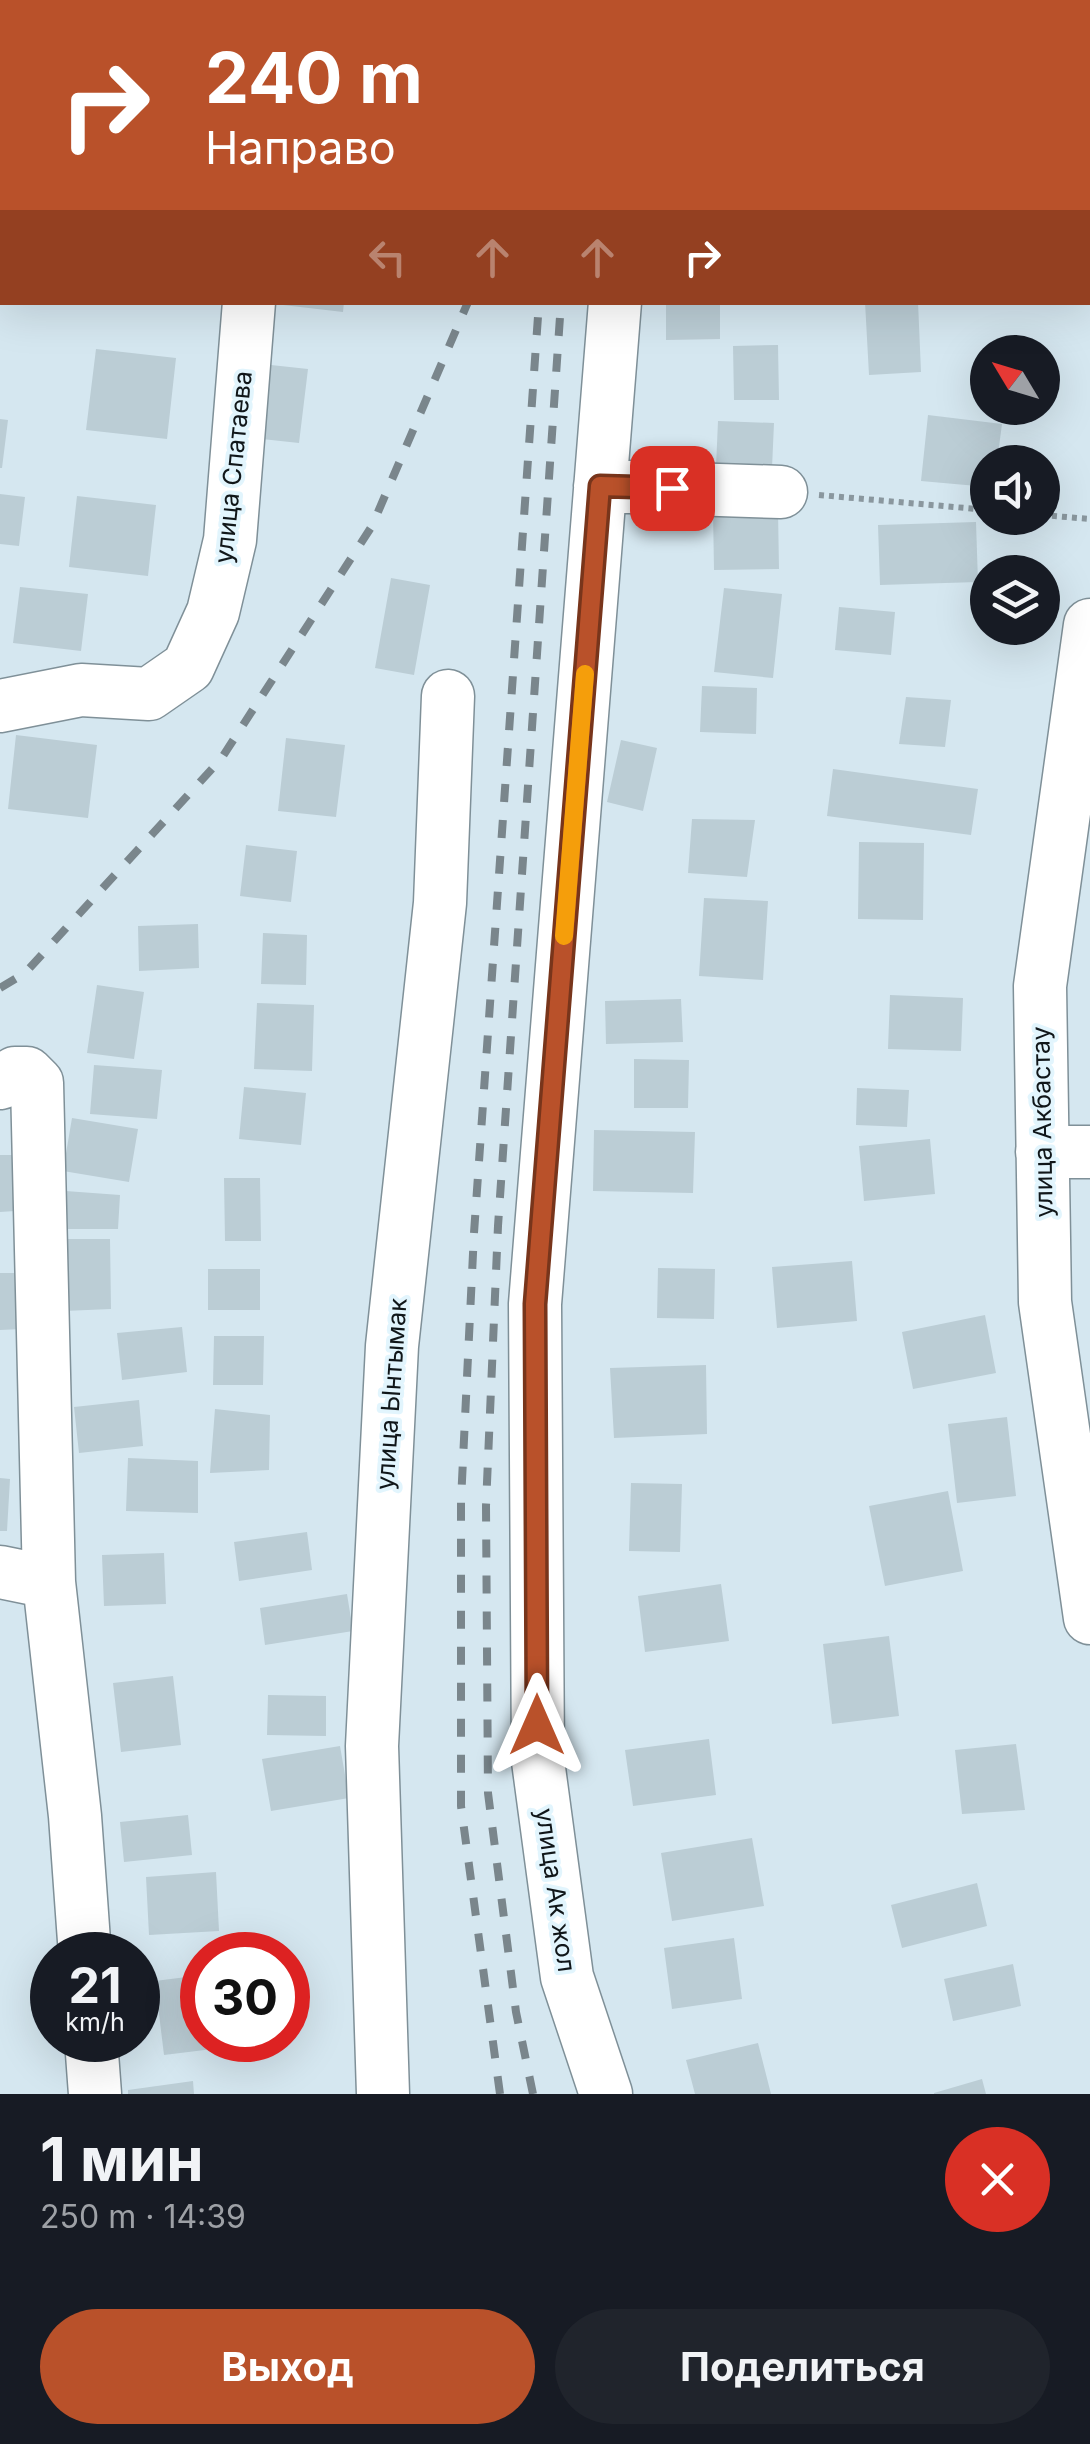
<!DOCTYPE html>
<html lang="ru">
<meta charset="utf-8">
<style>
:root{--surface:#171b24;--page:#20242c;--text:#f1f3f6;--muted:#9ea1a6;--accent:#b9512a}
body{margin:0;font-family:Inter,sans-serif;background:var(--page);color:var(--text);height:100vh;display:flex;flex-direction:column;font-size:38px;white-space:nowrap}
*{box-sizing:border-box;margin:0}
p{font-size:32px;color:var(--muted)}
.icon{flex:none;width:55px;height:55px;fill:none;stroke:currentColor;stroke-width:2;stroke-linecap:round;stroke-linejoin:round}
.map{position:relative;height:2094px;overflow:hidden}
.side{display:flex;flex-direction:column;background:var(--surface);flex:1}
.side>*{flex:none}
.hud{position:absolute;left:0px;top:0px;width:1090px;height:305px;box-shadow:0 10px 40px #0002;background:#b9512a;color:#fff;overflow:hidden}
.needle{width:65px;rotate:308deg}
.tools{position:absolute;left:970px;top:335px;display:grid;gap:20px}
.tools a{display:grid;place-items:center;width:90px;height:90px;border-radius:50%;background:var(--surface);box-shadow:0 10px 40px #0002;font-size:50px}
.speed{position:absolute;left:30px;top:1932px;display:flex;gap:20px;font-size:50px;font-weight:700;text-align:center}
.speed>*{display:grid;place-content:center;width:130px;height:130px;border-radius:50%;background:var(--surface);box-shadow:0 10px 40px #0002;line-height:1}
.speed small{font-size:25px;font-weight:400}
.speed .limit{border:15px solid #d22;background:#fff;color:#111}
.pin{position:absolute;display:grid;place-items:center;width:85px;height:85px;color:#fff;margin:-42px;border-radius:20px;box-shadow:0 5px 15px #0006}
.me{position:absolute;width:110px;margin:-55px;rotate:0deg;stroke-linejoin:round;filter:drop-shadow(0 0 8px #0008)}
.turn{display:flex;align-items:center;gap:35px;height:210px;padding:0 40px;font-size:45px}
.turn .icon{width:130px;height:130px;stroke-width:2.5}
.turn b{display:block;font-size:70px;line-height:85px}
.lanes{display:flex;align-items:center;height:95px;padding:0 40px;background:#0003;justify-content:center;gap:50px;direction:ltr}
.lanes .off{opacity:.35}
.round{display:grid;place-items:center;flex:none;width:105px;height:105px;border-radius:52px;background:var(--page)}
.summary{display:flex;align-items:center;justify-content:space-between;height:170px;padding:0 40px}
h1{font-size:60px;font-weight:700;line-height:75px}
.button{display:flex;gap:20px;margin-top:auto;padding:20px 40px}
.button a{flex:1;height:115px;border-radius:60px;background:var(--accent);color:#fff;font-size:40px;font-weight:700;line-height:115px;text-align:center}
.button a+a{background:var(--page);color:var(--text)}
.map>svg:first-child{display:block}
.building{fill:#bbcdd5}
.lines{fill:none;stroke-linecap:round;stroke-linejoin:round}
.minor-casing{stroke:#7f9098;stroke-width:55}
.path{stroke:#8a979e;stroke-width:6;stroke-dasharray:5 5;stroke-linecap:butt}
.minor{stroke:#fff;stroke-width:52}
.rail{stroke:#7a868c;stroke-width:8;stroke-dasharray:18 18;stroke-linecap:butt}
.route-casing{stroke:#78351b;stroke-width:25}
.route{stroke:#b9512a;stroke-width:18}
.slow{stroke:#f59e0b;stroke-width:18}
.labels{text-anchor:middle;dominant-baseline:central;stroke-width:8;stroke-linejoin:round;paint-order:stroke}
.street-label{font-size:25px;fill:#101619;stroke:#e2f5fd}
</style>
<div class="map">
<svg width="1090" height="2094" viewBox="0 0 1090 2094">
<rect width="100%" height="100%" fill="#d5e7f0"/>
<path class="building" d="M283,302h61l-1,10 -60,-7z
M666,302h54v37l-54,1z
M865,302h53l3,70 -52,3z
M778,345l1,55h-45l-1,-54z
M96,349l80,9 -9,81 -81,-9z
M271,365l37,4 -9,74 -37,-4z
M928,415l74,9 -5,38h-9v25l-67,-6z
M0,419l8,1 -6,48h-2z
M718,421l56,2 -2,45 -56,-1z
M0,494l25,3 -6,49 -19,-2z
M77,496l79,9 -8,71 -79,-9z
M713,511h65l1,58 -65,1z
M976,522l2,60 -98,3 -2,-60z
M391,578l39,7 -16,90 -39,-7z
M20,587l68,7 -7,57 -68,-8z
M724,588l58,6 -9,84 -59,-6z
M839,607l56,5 -4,43 -56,-5z
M702,686l55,2 -1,46 -56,-2z
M906,697l45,3 -6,47 -46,-3z
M16,735l81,10 -9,73 -80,-9z
M286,738l59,7 -9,72 -58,-6z
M621,740l36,8 -14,63 -36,-9z
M833,769l145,20 -7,46 -144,-19z
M692,819l63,1 -8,57 -59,-4z
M859,842l65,1 -1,77 -65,-1z
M246,845l51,6 -6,51 -51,-6z
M704,898l64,3 -5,79 -64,-4z
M198,924l1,44 -60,3 -1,-45z
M263,933l44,2 -1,50 -45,-1z
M97,985l47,7 -10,67 -47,-6z
M890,995l73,3 -2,53 -73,-2z
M681,999l2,43 -77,2 -1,-43z
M257,1003l57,2 -2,66 -58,-2z
M634,1059l55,1 -1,48h-54z
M94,1065l68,5 -5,49 -67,-5z
M244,1087l62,6 -5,52 -62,-6z
M857,1088l52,2 -2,37 -51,-2z
M72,1118l66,11 -9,53 -66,-11z
M594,1130l101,2 -2,61 -100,-2z
M930,1139l5,55 -71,7 -5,-55z
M0,1155h15v56l-15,1z
M224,1178h36l1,63h-36z
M52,1190l68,5 -2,34h-67z
M63,1239h47l1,70 -47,2z
M852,1261l5,60 -80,7 -5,-61z
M658,1268l57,1 -1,50 -57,-1z
M208,1269h52v41h-52z
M0,1273h22v56l-22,1z
M985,1315l11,58 -83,16 -11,-57z
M182,1327l5,45 -65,8 -5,-47z
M214,1336h50l-1,49h-50z
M706,1365l1,69 -93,4 -4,-70z
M139,1400l4,46 -64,7 -5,-46z
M215,1409l55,6 -1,55 -59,3z
M1007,1417l9,79 -59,7 -9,-79z
M128,1458l70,3v52l-72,-2z
M0,1478l10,1 -3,52h-7z
M631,1483l51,1 -2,68 -51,-1z
M948,1491l15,80 -78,15 -16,-80z
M307,1532l5,38 -73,11 -5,-39z
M164,1553l2,51 -62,2 -2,-51z
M721,1584l8,57 -84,11 -7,-56z
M347,1594l6,37 -88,14 -5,-37z
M889,1636l10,80 -67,8 -9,-80z
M173,1676l8,69 -60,7 -8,-69z
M268,1695l58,1v40l-59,-1z
M709,1739l7,56 -83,11 -8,-56z
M1016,1744l9,66 -63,4 -7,-64z
M340,1746l9,52 -78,13 -9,-52z
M188,1815l4,40 -68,7 -4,-40z
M752,1838l12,68 -92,15 -11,-68z
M216,1872l3,59 -70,4 -3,-58z
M977,1883l10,43 -85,22 -11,-43z
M734,1938l8,61 -70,10 -8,-61z
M1013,1964l8,42 -68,15 -9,-42z
M202,1975v65h27v7l-65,8 -9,-74z
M758,2043l13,51h-76l-9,-34z
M982,2079l4,15h-52v-1z
M193,2081l1,13h-66v-4z"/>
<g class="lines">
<defs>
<path id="minor" d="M272,2v-2
M638,2v-2
M600,486l181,6
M1090,625l-50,361 5,316 45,316
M0,706l81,-16 68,4 39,-27 25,-55 17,-72 19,-238
M0,1083l15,-10h12l10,10 12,499 26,234 10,139
M1042,1152h48
M0,1572l49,10
M91,2040l4,54
M383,2094l-11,-348 20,-400 48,-443 8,-207
M606,2094l-39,-117 -29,-216 -3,-457 80,-1002"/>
</defs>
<use href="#minor" class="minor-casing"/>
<path class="path" d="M819,495l169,15
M1042,515l48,4"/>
<use href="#minor" class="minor"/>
<path class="rail" d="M534,2v-2
M560,2v-2
M582,2v-2
M0,988l25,-15 196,-214 151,-233 96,-224
M500,2094l-39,-288v-305l13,-268 65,-931
M533,2094l-17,-82 -28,-219 -2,-287 12,-280 63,-924"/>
</g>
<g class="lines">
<defs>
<path id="route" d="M537,1725l-2,-421 65,-818 72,2"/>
</defs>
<use href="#route" class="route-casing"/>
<use href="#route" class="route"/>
<path class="slow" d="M564,936l21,-262"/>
</g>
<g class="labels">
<g class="street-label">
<text transform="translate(233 467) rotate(-84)">улица Спатаева</text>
<text transform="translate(1042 1122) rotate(-91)">улица Акбастау</text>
<text transform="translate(391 1394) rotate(-86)">улица Ынтымак</text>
<text transform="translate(556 1890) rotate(82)">улица Ак жол</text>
</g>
</g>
</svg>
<div class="tools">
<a><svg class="needle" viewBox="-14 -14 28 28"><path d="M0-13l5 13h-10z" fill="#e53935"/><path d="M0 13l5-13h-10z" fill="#9ea1a6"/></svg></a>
<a><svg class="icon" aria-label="sound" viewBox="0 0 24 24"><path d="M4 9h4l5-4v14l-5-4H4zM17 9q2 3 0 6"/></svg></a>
<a><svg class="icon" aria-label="layers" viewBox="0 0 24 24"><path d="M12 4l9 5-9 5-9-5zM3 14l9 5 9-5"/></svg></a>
</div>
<div class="speed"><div>21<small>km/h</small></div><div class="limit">30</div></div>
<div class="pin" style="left:672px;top:488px;background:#d93025"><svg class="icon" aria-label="arrive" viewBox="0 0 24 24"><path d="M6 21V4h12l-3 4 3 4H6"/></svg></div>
<svg class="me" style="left:537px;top:1725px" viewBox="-20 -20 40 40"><path d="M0-17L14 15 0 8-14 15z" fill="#b9512a" stroke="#fff" stroke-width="4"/></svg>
<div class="hud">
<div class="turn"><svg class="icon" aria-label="right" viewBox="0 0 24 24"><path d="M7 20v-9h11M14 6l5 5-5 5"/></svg><div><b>240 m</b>Направо</div></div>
<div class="lanes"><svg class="icon off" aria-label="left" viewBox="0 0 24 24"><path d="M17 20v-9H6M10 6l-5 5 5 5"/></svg><svg class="icon off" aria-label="ahead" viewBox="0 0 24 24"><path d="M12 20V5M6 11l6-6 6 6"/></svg><svg class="icon off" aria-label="ahead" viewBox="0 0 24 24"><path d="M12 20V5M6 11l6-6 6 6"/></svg><svg class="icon" aria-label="right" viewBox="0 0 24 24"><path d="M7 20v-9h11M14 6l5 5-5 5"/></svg></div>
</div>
</div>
<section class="side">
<div class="summary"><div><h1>1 мин</h1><p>250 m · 14:39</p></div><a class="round" style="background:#d93025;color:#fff"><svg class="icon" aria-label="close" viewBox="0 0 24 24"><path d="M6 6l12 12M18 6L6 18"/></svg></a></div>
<div class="button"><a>Выход</a><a>Поделиться</a></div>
</section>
